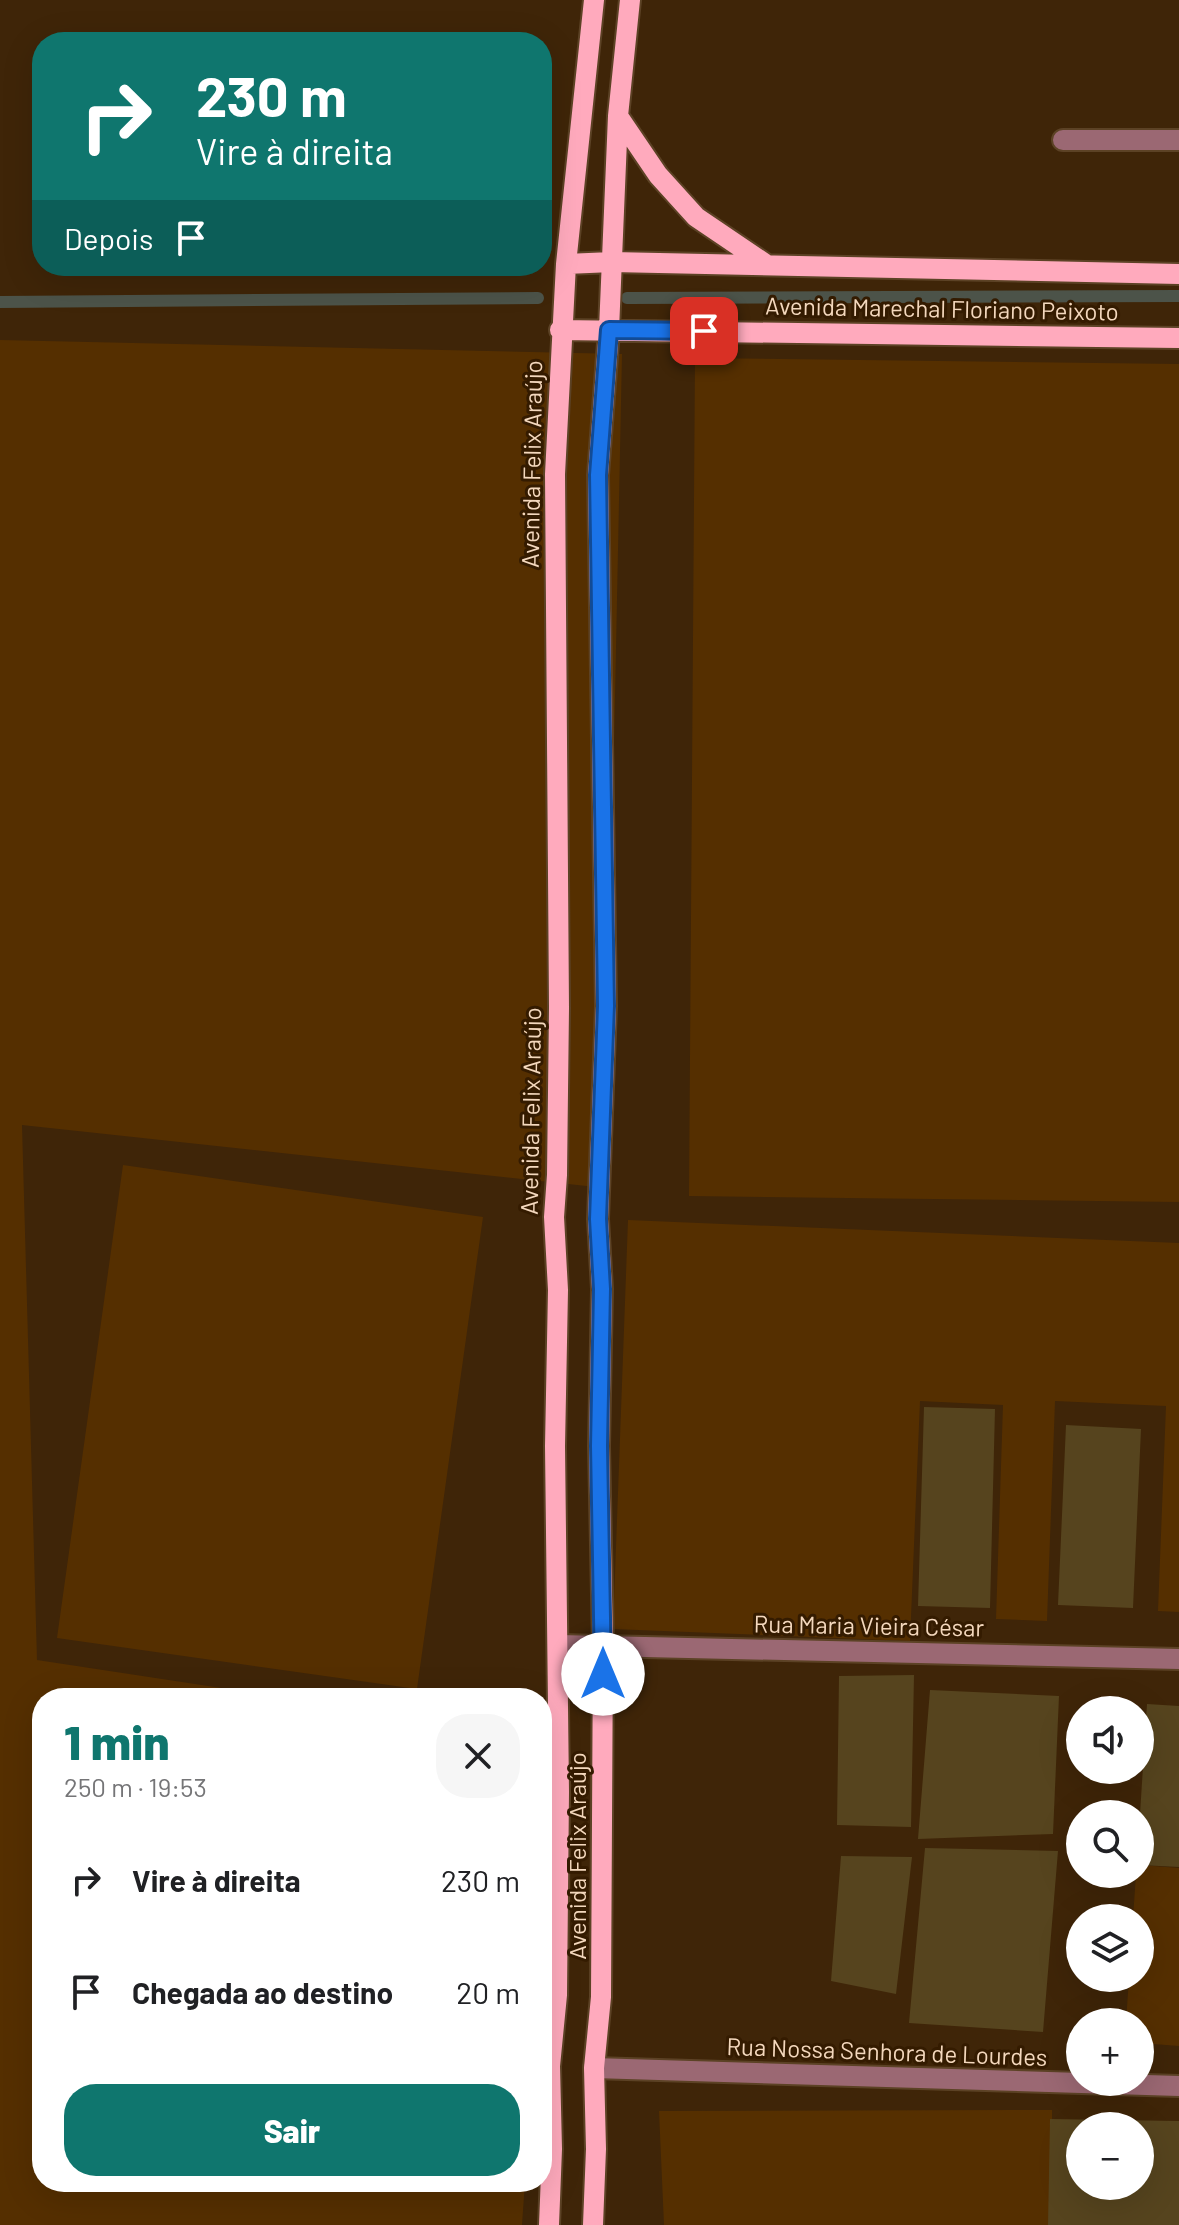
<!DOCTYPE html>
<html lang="pt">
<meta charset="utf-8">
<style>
:root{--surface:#fff;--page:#f6f6f6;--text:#202124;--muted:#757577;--accent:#0f766e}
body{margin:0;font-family:Barlow,sans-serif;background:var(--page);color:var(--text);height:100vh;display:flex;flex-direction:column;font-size:30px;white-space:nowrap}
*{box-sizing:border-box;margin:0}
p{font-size:26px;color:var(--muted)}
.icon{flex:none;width:44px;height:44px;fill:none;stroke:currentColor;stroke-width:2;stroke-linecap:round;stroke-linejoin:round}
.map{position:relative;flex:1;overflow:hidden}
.sheet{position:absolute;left:32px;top:1688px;width:520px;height:504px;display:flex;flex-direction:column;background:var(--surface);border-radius:32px;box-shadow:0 8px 32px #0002}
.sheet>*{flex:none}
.guide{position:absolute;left:32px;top:32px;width:520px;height:244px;border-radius:32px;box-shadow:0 8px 32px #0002;background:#0f766e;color:#fff;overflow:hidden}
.tools{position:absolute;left:1066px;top:1696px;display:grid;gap:16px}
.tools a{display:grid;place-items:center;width:88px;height:88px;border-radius:50%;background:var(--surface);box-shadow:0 8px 32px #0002;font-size:40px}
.pin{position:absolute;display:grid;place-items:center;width:68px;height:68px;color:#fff;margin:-34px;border-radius:16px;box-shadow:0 4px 12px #0006}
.me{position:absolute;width:88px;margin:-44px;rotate:0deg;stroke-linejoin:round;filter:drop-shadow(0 0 6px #0008)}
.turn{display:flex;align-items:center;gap:28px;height:168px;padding:0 32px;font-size:36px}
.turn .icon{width:104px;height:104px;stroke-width:2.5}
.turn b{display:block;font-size:56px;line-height:68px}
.then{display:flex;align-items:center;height:76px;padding:0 32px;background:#0003;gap:16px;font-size:30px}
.round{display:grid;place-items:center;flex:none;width:84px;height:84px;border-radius:32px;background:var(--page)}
.head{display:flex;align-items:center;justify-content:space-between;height:136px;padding:0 32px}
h1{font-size:48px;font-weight:800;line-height:60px;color:var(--accent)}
.cta{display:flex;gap:16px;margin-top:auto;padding:16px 32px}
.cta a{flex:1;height:92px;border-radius:32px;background:var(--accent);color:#fff;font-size:32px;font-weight:800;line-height:92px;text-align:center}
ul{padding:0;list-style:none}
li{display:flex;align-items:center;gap:24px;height:112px;padding:0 32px}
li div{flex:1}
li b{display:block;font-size:30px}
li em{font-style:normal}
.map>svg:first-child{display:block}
.green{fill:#552f00}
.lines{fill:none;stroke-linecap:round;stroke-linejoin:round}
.stream{stroke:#4c5349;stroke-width:12}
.building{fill:#56441e;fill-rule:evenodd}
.minor-casing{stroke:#5c4225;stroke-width:24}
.major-casing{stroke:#5c4225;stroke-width:24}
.minor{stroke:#9b6873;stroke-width:20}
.major{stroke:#ffaabd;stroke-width:20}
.route-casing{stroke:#114b97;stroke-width:20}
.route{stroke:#1a73e8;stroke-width:14}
.labels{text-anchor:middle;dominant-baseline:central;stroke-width:6;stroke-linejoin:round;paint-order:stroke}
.street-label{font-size:24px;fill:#f4d8bd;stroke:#341b00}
</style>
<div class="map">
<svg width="1179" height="2225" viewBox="0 0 1179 2225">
<rect width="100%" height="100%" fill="#3f2508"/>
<path class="green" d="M0,340l622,14 -17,834 -583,-63 15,535 250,38h-245v484h483l-3,43h-522z
M695,358l484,6v838l-490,-6z
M123,1165l360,52 -66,472 -360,-51z
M628,1220l551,23v369l-21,-1 8,-205 -111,-5 -8,220 -51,-2 7,-214 -83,-4 -10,240 -297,-12z
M542,1737l9,1 -9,153z
M1140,1865l39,3v178l-39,-3v-21h-14l3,-44h11v-60h-7l3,-44h4z
M1052,2110v115h-388l-5,-114z"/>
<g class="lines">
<path class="stream" d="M627,298l552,-2
M0,302l538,-4"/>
</g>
<path class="building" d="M924,1407l71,2 -5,199 -72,-2z
M1066,1425l75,4 -8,179 -75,-3z
M914,1675l-3,152 -74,-2 2,-149z
M930,1690l129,6 -6,138 -135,5z
M1147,1704l32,2v161l-39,-2v-51z
M925,1848l133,3 -15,181 -134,-9z
M841,1856l71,1 -16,137 -65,-13z
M1050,2119l129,2v104h-131zM1080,2126h60v60h-60z"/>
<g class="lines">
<defs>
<path id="minor" d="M1063,140h116
M558,1645l621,14
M594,2068l585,18"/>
<path id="major" d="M618,116l40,59 38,42 71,48
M566,264l46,-2 567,12
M560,330l619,8
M549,2225l3,-76 -2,-83 7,-71 2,-203 -4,-346 3,-156 -4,-73 3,-42 2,-167 -4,-534 11,-210 28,-264
M593,2225l3,-76 -2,-81 7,-71 2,-352 -4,-199 3,-157 -4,-70 8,-213 -8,-531 11,-145 9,-214 12,-116"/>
</defs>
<use href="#minor" class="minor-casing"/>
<use href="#major" class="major-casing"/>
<use href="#minor" class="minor"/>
<use href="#major" class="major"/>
</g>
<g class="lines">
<defs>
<path id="route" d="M603,1674l-4,-228 3,-157 -4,-70 8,-213 -8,-531 11,-145 95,1"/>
</defs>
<use href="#route" class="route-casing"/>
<use href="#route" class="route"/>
</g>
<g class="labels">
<g class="street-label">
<text transform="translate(942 308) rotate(1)">Avenida Marechal Floriano Peixoto</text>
<text transform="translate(531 464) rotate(-89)">Avenida Felix Araújo</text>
<text transform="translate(530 1111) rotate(-89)">Avenida Felix Araújo</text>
<text transform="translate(869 1625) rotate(1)">Rua Maria Vieira César</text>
<text transform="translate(576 1856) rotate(-90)">Avenida Felix Araújo</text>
<text transform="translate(887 2051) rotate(2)">Rua Nossa Senhora de Lourdes</text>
</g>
</g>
</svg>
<div class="tools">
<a><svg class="icon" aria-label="sound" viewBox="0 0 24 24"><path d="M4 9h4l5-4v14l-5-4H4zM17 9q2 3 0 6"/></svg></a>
<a><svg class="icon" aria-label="search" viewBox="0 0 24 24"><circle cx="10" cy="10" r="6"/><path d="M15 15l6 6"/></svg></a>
<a><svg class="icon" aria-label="layers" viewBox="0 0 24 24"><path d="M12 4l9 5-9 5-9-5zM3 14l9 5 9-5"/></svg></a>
<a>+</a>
<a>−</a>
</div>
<div class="pin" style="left:704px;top:331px;background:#d93025"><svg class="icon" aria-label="arrive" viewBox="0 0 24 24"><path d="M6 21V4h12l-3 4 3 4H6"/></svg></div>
<svg class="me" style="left:603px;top:1674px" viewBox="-20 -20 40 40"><circle r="19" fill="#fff"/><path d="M0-13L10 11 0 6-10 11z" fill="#1a73e8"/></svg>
<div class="guide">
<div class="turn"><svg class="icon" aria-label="right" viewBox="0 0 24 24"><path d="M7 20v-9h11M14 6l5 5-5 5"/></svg><div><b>230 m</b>Vire à direita</div></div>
<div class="then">Depois<svg class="icon" aria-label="arrive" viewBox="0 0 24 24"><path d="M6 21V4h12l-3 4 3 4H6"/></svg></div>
</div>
<section class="sheet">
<div class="head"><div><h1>1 min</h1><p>250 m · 19:53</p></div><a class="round"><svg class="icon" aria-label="close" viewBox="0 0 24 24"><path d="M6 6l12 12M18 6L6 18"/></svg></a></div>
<ul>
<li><svg class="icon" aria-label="right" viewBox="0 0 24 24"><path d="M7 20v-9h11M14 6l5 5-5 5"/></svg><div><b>Vire à direita</b></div><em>230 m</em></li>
<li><svg class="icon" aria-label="arrive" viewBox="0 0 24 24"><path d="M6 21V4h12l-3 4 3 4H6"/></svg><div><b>Chegada ao destino</b></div><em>20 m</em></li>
</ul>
<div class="cta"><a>Sair</a></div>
</section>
</div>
